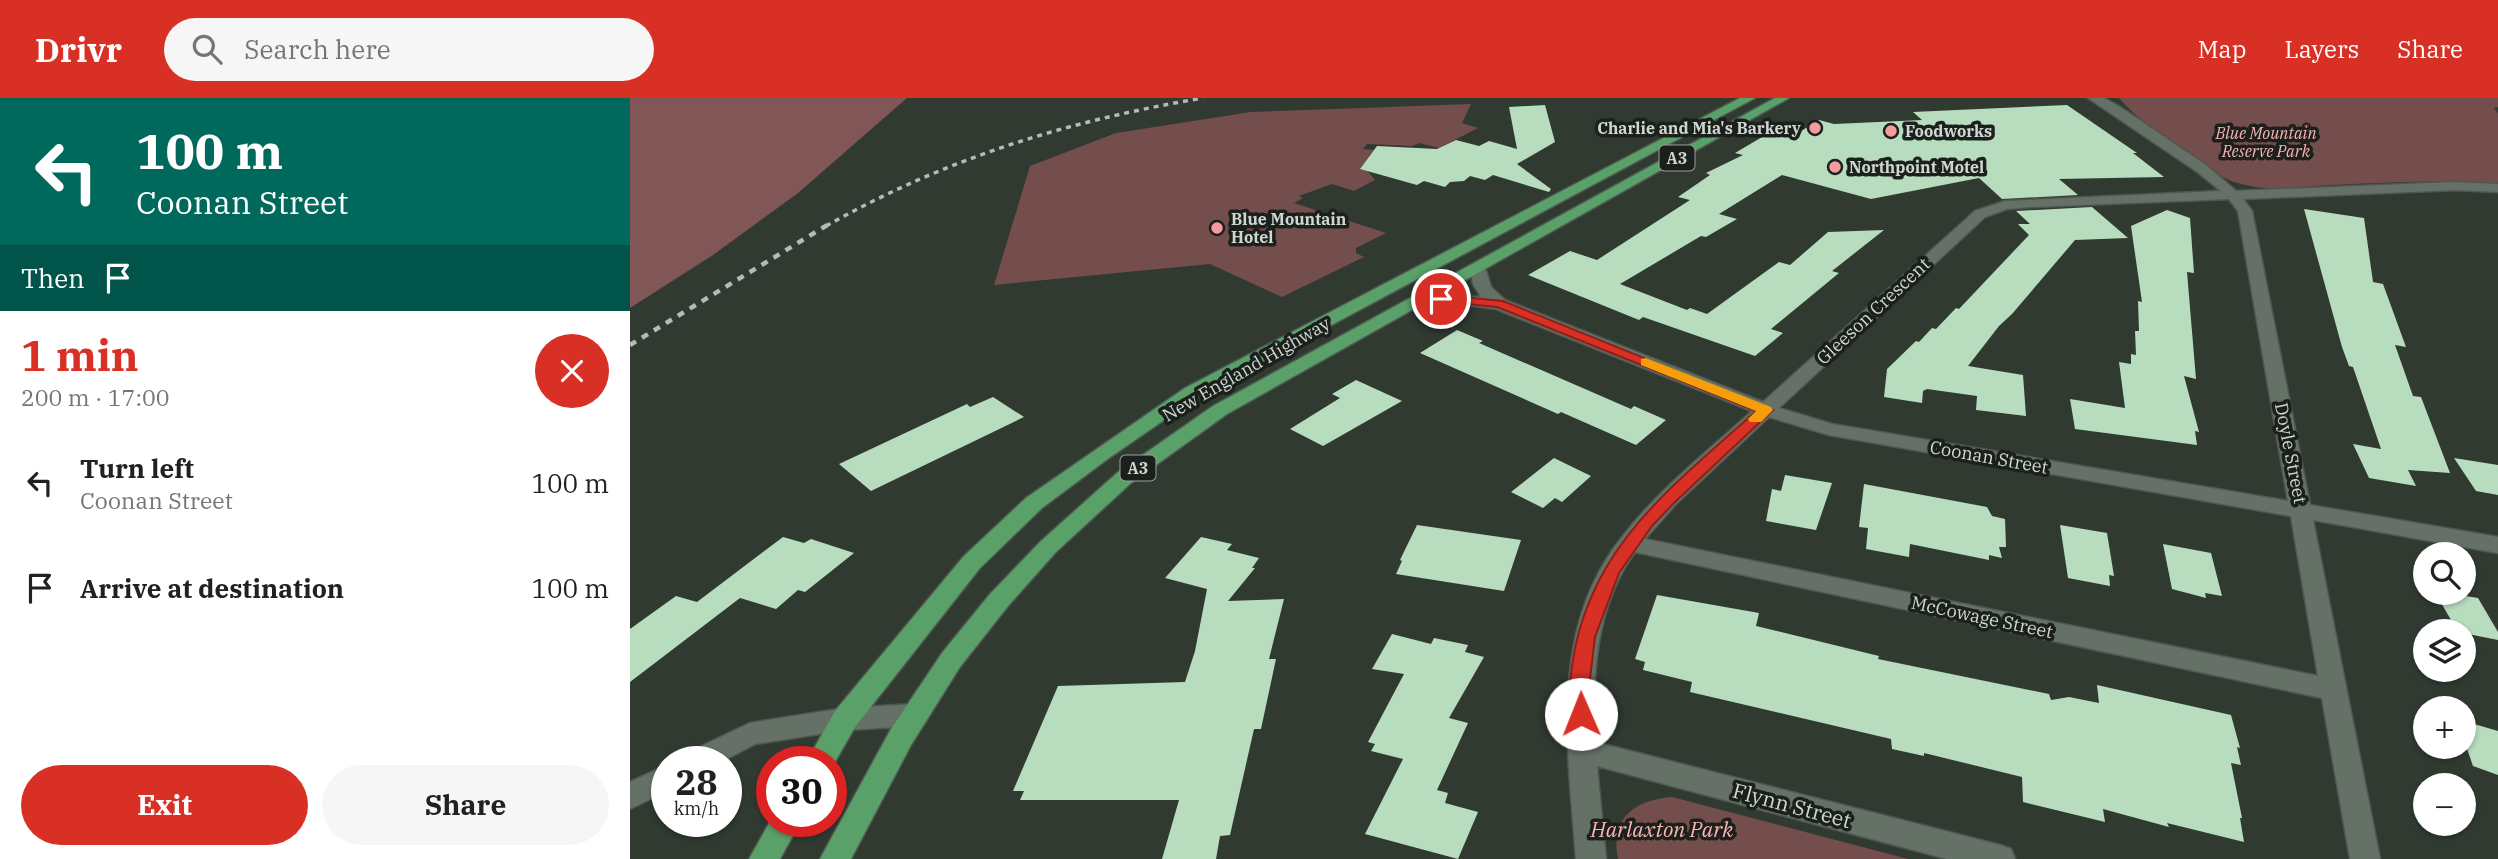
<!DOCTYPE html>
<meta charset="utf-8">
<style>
:root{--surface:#fff;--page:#f6f6f6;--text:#202124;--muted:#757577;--accent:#d93025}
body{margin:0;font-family:"IBM Plex Serif",serif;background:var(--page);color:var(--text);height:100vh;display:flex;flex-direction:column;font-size:26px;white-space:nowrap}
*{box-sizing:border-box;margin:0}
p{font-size:23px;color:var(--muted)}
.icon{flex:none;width:38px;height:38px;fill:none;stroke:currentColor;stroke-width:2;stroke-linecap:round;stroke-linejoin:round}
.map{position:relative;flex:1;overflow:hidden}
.panel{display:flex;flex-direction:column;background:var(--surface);width:630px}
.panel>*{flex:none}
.guide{background:#00695c;color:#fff;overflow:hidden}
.controls{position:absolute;left:1783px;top:444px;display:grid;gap:14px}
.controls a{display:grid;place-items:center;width:63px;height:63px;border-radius:50%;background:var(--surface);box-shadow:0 2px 5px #0004;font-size:35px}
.speed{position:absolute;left:21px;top:648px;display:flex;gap:14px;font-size:35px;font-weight:700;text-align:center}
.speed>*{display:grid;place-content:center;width:91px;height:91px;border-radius:50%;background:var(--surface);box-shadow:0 2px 5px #0004;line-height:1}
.speed small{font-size:18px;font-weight:400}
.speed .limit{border:10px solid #d22;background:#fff;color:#111}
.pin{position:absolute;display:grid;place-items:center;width:60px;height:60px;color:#fff;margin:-30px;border:4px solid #fff;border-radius:50%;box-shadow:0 2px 7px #0007}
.me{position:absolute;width:77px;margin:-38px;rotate:359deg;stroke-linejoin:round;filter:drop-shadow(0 0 5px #0008)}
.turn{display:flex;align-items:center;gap:24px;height:147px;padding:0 21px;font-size:32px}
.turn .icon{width:91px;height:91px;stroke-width:2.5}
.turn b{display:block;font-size:49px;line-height:60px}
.then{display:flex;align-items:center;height:66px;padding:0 21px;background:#0003;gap:14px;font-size:26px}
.round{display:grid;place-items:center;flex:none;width:74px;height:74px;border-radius:37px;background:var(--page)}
.headline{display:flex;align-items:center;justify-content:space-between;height:119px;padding:0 21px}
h1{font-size:42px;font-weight:700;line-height:52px;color:var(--accent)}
.primary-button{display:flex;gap:14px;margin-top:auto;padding:14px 21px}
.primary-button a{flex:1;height:80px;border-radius:42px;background:var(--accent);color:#fff;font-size:28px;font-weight:700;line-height:80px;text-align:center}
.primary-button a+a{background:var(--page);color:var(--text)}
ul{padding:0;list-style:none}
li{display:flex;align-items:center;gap:21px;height:105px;padding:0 21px}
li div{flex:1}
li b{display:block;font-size:26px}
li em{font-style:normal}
header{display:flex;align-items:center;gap:42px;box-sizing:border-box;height:98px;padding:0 35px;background:var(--accent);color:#fff}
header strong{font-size:33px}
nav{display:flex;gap:38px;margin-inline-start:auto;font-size:24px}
.search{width:490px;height:63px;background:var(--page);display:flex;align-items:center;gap:18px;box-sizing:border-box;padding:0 24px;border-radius:38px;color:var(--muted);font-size:26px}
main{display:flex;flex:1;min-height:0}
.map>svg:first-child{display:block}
.green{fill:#744d4d}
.forest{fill:#805656}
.building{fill:#b8dcbe}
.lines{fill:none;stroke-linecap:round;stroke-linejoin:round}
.minor-casing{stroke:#4f5850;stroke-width:3}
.highway-casing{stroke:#4f5850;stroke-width:3}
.minor{fill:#657167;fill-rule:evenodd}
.highway{fill:#59a169;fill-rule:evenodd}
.rail-far1{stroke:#b4bbb5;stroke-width:3.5;stroke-dasharray:5 5;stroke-linecap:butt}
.rail{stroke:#b4bbb5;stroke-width:4.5;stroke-dasharray:7 7;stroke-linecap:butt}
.route{fill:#d93025;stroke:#8d1f18;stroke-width:2}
.slow{fill:#f59e0b}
.poi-dot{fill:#f59b9c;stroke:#1b201c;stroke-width:2.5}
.labels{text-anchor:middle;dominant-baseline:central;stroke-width:7;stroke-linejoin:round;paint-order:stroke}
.far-poi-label{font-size:16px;font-weight:bold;fill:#d0d7d1;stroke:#1b201c;text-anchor:start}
.far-park-label{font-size:16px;font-style:italic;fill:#fbb2b2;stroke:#1b201c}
.shield{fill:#1b201c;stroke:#9aa09b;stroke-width:2}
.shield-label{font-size:16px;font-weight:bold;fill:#d0d7d1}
.street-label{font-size:18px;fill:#d0d7d1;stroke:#1b201c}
.near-street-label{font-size:21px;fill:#d0d7d1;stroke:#1b201c}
.near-park-label{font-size:21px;font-style:italic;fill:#fbb2b2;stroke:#1b201c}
</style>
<header>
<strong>Drivr</strong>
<div class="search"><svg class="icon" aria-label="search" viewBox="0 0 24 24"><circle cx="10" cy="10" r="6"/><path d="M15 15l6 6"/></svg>Search here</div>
<nav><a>Map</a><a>Layers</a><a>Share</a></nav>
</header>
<main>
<section class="panel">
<div class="guide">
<div class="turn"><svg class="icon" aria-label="left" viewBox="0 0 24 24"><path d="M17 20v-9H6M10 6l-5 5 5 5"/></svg><div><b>100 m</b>Coonan Street</div></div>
<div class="then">Then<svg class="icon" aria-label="arrive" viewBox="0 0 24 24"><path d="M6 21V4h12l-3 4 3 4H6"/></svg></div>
</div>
<div class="headline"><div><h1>1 min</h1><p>200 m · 17:00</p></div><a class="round" style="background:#d93025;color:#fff"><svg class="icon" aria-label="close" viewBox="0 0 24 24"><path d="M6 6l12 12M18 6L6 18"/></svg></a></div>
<ul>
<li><svg class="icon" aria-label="left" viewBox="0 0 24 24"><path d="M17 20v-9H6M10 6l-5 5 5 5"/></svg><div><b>Turn left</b><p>Coonan Street</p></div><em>100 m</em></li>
<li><svg class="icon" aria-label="arrive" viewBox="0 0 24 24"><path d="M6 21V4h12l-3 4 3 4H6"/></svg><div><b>Arrive at destination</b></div><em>100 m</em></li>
</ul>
<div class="primary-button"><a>Exit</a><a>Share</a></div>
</section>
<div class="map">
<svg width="1868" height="761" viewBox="0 0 1868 761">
<rect width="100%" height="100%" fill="#303a31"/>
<path class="green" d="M1489,0h379v9l-4,1 4,5v71c-56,-5 -111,-1 -166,1 -30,2 -62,7 -91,-1 -33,-8 -100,-60 -122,-86z
M841,6l-9,19 16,5 -39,20 -20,-5 -7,3 -45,-2 -4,5 11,1 -13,17 4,1 10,12 -21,11 -22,-7 -33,12 4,2 -9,5 92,30 -30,15v5l8,4 -82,40 -72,-33 -216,21 36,-119 86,-33 135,-21z
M1042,699l236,62h-290c-8,-41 16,-59 54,-62z"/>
<path class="forest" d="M0,0h277l-109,95 -85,62 -83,53z"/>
<path class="building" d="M915,7l10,37 -38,22 34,25 -2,3 -56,-17 -8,5 -15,-4 -6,5 -14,1 -5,5 -21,-6 -7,4 -57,-16 17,-23 60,3 19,-9 23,6 10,-5 28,8 -8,-42z
M1437,7l70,48h-4l31,24 -105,2 19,16 -76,4 -23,-21 -108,21 -89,-24 -63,39 18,5 -31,18 -5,-1 -81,48 67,26 3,-2 17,6 72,-52 11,3 38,-33 56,-2 -52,41 7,2 -68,56 12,4 -28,23 -112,-39 -4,3 -111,-45 42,-24 27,9 93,-60 -12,-3 32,-22 -4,-2 37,-18 -8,-2 39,-23 19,6 26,-16 15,4 88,-4 -9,-8z
M1462,109l36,31 -53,2 -63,74 -13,12 -31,40 55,9 3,41 -50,-6 1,-14 -50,-7 -4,2 -1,12 -38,-6 3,-28 29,-28 3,1 13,-14 4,1 20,-21 3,1 70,-74 -11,-11h12l-14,-13z
M1674,111l60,9 9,64 10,2 23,63 -11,-2 18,51 8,1 29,76 -42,-3 8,16 -47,-8 -16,-34 28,5 -28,-82 -4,-1 -7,-19z
M1537,112l23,8 4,55 -7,-1 9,107 -12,-3 15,56 -4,-1 2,14 -122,-16 -5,-30 55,9 -6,-46 12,2v-10l5,1 -1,-24h4l-1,-30 4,1 -11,-76z
M827,232l26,11 -4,2 152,66 3,-3 32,14 -30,25 -75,-33 -3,2 -138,-61z
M726,282l46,21 -79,45 -33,-17 50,-31 -8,-4z
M363,299l31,20 -153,74 -32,-27 128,-60 3,3z
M924,360l37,18 -29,26 -7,-4 -12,10 -32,-16z
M1824,360l44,7v30l-22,-4z
M1155,377l47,8 -16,47 -50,-9 6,-32 9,2z
M1234,386l123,23 5,9 13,3 1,28h-7l3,11 -13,-3v5l-79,-16 -1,13 -43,-8 2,-21 -9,-1z
M787,427l104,15 -17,51 -108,-17 6,-13 -2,-1z
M1430,427l47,8 7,43 -5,-1 1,11 -42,-8z
M153,439l21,6 7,-4 43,14 -49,39 -7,-2 -22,19 -36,-11 -110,84v-53l46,-33 21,6z
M571,439l31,7 -5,6 32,8 -7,10h3l-27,33 56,-2 -15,60h7l-15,70h-7l-24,106 -10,1 -4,23h-54l17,-59h-159l4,-9h-11l45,-105 127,-4 10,-31 12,-62 -42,-11z
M1533,446l48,9 11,43 -17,-3 1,5 -34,-9z
M1817,495l31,5 20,34v8l-40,-8 -18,-31 13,2z
M1027,497l102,18 -3,13 123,30 -1,3 171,35 2,6 18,-3 30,6 -2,-18 134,30 9,33 -3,-1 4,18 -10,-2 11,55h-2l4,24 -77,-19 2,4 -66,-18 2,13 -82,-20 -1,-25 -98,-24v3l-32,-7 -1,-10 -201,-47 2,-10 -49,-12 2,-8 -10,-3z
M762,536l39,10 3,-6 34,7 -3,7 19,5 -35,61 19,5 -31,67 11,3 -3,10 33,9 -20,47 -93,-25 38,-75 -32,-8 4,-7 -7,-2 36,-68 -32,-5z
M1834,623l34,10v44l-25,-9 -9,-26z"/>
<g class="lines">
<defs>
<path id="minor" d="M1458,0h16l16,9 86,58 30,26 219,-9 43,2v8l-43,-2 -212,9 9,12 58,294 188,32v16l-185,-33 67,339h-30l-28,-161 -687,-146c-40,55 -43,125 -40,190l405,103 11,4 4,10h-68l-350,-93 9,93h-30c-8,-110 -28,-230 46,-322 37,-48 86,-86 130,-126l-256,-102 -34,-5 -41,1 -8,-5 8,-5 60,2 -8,-13 -3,-17 2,-3h12l7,23 14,13 258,102 212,-191 30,-10 216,-10 -25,-20zM1599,101l9,12 50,290 -456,-77 -53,-16 206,-191 22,-8 23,-2zM1139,319l60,18 462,81 27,160 -673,-137 31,-35z
M285,606l10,3 3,8 -3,8 -10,3 -70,4 -90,14 -32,17h-40l4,-8 63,-30 95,-15z
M37,667v26l-37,18v-27z"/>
<path id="highway" d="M1110,0h15l-556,298 -90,62 -67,50 -62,60 -125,159 -24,42v-8h-24l28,-50 129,-155 62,-58 159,-110z
M1145,0h14l-562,316 -96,69 -75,69 -48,54 -48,61 -49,78 -60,114h-31l71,-130 51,-76 48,-59 50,-52 77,-69 96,-67z
M142,720v3h29l-21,38h-31z"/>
</defs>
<use href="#minor" class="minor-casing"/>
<use href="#highway" class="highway-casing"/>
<use href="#minor" class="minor"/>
<use href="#highway" class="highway"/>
<path class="rail-far1" d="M196,128c121,-68 241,-105 377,-128"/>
<path class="rail" d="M0,247l199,-121"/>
</g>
<path class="route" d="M811,197l62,6 270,109 -99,93 -22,23 -33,47 -24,64 -6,50 2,27 -3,5 -7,3 -7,-3c-8,-15 -4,-36 -2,-53 16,-119 101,-180 184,-255l-259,-104 -60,-6 -2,-2z"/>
<path class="slow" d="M1016,260l125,49 2,3 -12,12h-11l-2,-3 8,-8 -115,-46v-6z"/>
<g class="poi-dot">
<circle cx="1185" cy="30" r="7"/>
<circle cx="1261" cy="33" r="7"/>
<circle cx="1205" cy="69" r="7"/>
<circle cx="587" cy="130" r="7"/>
</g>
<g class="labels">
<g class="far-poi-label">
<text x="1171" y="30" text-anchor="end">Charlie and Mia's Barkery</text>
<text x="1275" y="33">Foodworks</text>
<text x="1219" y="69">Northpoint Motel</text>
<text x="601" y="121">Blue Mountain<tspan x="601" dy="18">Hotel</tspan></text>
</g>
<g class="far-park-label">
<text x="1636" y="35">Blue Mountain<tspan x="1636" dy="18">Reserve Park</tspan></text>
</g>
<g class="shield">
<rect x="1029.5" y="47.5" width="35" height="25" rx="5"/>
<rect x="490.5" y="357.5" width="35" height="25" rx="5"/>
</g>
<g class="shield-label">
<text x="1047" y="60">A3</text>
<text x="508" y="370">A3</text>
</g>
<g class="street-label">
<text transform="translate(1243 213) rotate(-43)">Gleeson Crescent</text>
<text transform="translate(616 271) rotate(-30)">New England Highway</text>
<text transform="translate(1661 355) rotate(79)">Doyle Street</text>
<text transform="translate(1359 359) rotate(10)">Coonan Street</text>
<text transform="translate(1352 519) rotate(12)">McCowage Street</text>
</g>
<g class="near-street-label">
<text transform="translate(1162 707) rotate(15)">Flynn Street</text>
</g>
<g class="near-park-label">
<text x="1032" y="731">Harlaxton Park</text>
</g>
</g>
</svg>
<div class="controls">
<a><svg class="icon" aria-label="search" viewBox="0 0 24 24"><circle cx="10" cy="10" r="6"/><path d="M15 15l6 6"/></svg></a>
<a><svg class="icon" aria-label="layers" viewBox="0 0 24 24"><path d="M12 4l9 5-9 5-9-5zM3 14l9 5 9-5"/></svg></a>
<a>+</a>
<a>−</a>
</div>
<div class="speed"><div>28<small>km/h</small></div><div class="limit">30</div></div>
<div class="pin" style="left:811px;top:201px;background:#d93025"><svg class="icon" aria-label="arrive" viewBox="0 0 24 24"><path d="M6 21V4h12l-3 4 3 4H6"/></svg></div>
<svg class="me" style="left:951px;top:616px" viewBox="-20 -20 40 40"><circle r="19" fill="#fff"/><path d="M0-13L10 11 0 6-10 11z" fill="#d93025"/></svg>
</div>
</main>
